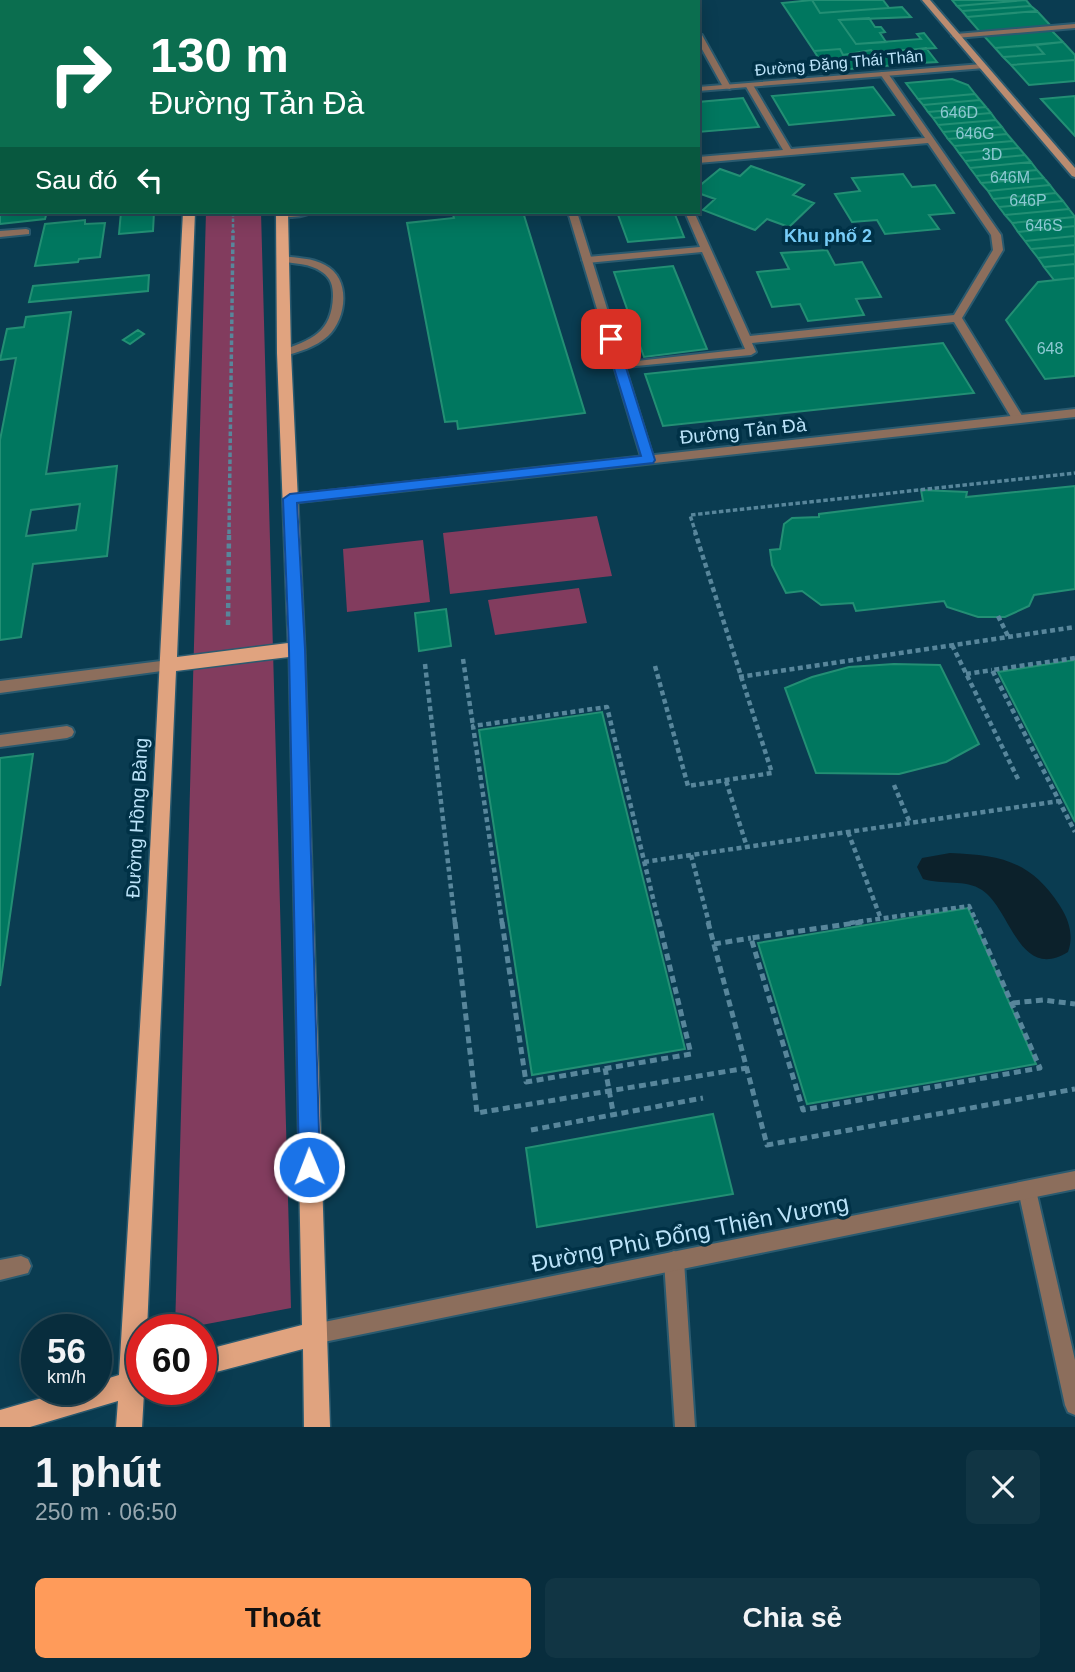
<!DOCTYPE html>
<html lang="vi">
<meta charset="utf-8">
<style>
:root{--surface:#082d3d;--page:#113544;--text:#f1f3f6;--muted:#98a8b0;--line:#294957;--accent:#ff9b5a}
body{margin:0;font-family:Helvetica,sans-serif;background:var(--page);color:var(--text);height:100vh;display:flex;flex-direction:column;font-size:26px;white-space:nowrap}
*{box-sizing:border-box;margin:0}
p{font-size:23px;color:var(--muted)}
.icon{flex:none;width:38px;height:38px;fill:none;stroke:currentColor;stroke-width:2;stroke-linecap:round;stroke-linejoin:round}
.map{position:relative;height:1427px;overflow:hidden}
.side{display:flex;flex-direction:column;background:var(--surface);flex:1}
.side>*{flex:none}
.hud{position:absolute;left:0px;top:0px;width:700px;height:214px;box-shadow:0 4px 18px #0003,0 0 0 2px var(--line);background:#0b6e4f;color:#fff;overflow:hidden}
.speed{position:absolute;left:21px;top:1314px;display:flex;gap:14px;font-size:35px;font-weight:700;text-align:center}
.speed>*{display:grid;place-content:center;width:91px;height:91px;border-radius:50%;background:var(--surface);box-shadow:0 4px 18px #0003,0 0 0 2px var(--line);line-height:1}
.speed small{font-size:18px;font-weight:400}
.speed .limit{border:10px solid #d22;background:#fff;color:#111}
.pin{position:absolute;display:grid;place-items:center;width:60px;height:60px;color:#fff;margin:-30px;border-radius:14px;box-shadow:0 4px 10px #0006}
.me{position:absolute;width:77px;margin:-38px;rotate:359deg;stroke-linejoin:round;filter:drop-shadow(0 0 5px #0008)}
.turn{display:flex;align-items:center;gap:24px;height:147px;padding:0 35px;font-size:32px}
.turn .icon{width:91px;height:91px;stroke-width:2.5}
.turn b{display:block;font-size:49px;line-height:60px}
.then{display:flex;align-items:center;height:66px;padding:0 35px;background:#0003;gap:14px;font-size:26px}
.round{display:grid;place-items:center;flex:none;width:74px;height:74px;border-radius:10px;background:var(--page)}
.summary{display:flex;align-items:center;justify-content:space-between;height:119px;padding:0 35px}
h1{font-size:42px;font-weight:800;line-height:52px}
.primary-button{display:flex;gap:14px;margin-top:auto;padding:14px 35px}
.primary-button a{flex:1;height:80px;border-radius:10px;background:var(--accent);color:#111;font-size:28px;font-weight:800;line-height:80px;text-align:center}
.primary-button a+a{background:var(--page);color:var(--text)}
.map>svg:first-child{display:block}
.green{fill:#823c5e}
.water{fill:#0c212b}
.building{fill:#00775f;stroke:#238f74;stroke-width:2;fill-rule:evenodd}
.lines{fill:none;stroke-linecap:round;stroke-linejoin:round}
.service-casing{stroke:#2a5a6f;stroke-width:4}
.minor-casing{stroke:#2a5a6f;stroke-width:4}
.tertiary-casing{stroke:#2a5a6f;stroke-width:4}
.secondary-casing{stroke:#2a5a6f;stroke-width:4}
.primary-casing{stroke:#2a5a6f;stroke-width:3}
.path-far3{stroke:#58869b;stroke-width:2.5;stroke-dasharray:3.5 2;stroke-linecap:butt}
.path-far2{stroke:#58869b;stroke-width:3.5;stroke-dasharray:4.5 2.5;stroke-linecap:butt}
.path-far1{stroke:#58869b;stroke-width:4.5;stroke-dasharray:5 3.5;stroke-linecap:butt}
.path{stroke:#58869b;stroke-width:5;stroke-dasharray:7 4.5;stroke-linecap:butt}
.service{fill:#8c6e5c;fill-rule:evenodd}
.minor{fill:#8c6e5c;fill-rule:evenodd}
.tertiary{fill:#8c6e5c;fill-rule:evenodd}
.secondary{fill:#bb8c70;fill-rule:evenodd}
.primary{fill:#e0a37f;fill-rule:evenodd}
.route{fill:#1a73e8;stroke:#114b97;stroke-width:2}
.labels{text-anchor:middle;dominant-baseline:central;stroke-width:7;stroke-linejoin:round;paint-order:stroke}
.far-street-label{font-size:16px;fill:#bbe3f9;stroke:#003146}
.number-label{font-size:16px;fill:#8cc8d2}
.far-neighbourhood-label{font-size:18px;font-weight:bold;fill:#77cdf8;stroke:#003146}
.street-label{font-size:19px;fill:#bbe3f9;stroke:#003146}
.near-street-label{font-size:23px;fill:#bbe3f9;stroke:#003146}
</style>
<div class="map">
<svg width="1075" height="1427" viewBox="0 0 1075 1427">
<rect width="100%" height="100%" fill="#0a3c51"/>
<path class="green" d="M206,212h55l30,1096 -116,22z
M597,516l15,60 -162,18 -7,-61z
M423,540l7,62 -83,10 -4,-63z
M579,588l8,35 -92,12 -7,-35z"/>
<path class="water" d="M950,853c51,2 81,8 110,53 9,14 14,30 8,46 -49,30 -57,-43 -86,-62 -16,-11 -40,-5 -59,-11l-6,-12 5,-9z"/>
<path class="building" d="M812,0h71l6,8 -69,5z
M812,0l8,13 82,-6 9,10 -72,3 17,24 65,-5 -4,-5 7,-1 12,15 -63,4 -2,-2 -28,5 -3,-6 -26,2 -32,-48z
M952,0h74l-69,6z
M1026,0l5,6 -69,5 -5,-5z
M1031,6l6,5 -70,6 -5,-6z
M1037,11l14,15 -71,6 -13,-15z
M869,18l6,9h6l4,5 -5,1 6,9 -30,2 -17,-24z
M1051,30l12,12 -68,6 -11,-12z
M1063,42l12,13v5l-64,5 -8,-8 41,-3 -8,-9z
M1036,45l8,9 -41,3 -8,-9z
M926,48l11,14 -17,1 -11,-13z
M840,49l3,6 28,-5 2,2 36,-2 11,13 -93,8 -13,-20z
M1075,60v21l-46,4 -18,-20z
M952,79l16,6 7,9 -57,5 -12,-16z
M873,87l21,28 -105,10 -17,-29z
M975,94l5,6 -57,5 -5,-6z
M1075,96v40l-34,-37z
M743,98l16,29 -61,5v-30z
M980,100l6,7 -58,5 -5,-7z
M986,107l5,6 -58,5 -5,-6z
M991,113l5,7 -58,5 -5,-7z
M996,120l6,7 -59,5 -5,-7z
M1002,127l5,7 -59,5 -5,-7z
M1007,134l6,7 -59,5 -6,-7z
M1013,141l6,7 -60,5 -5,-7z
M1019,148l6,7 -60,6 -6,-8z
M1025,155l6,7 -61,6 -5,-7z
M1031,162l6,8 -61,6 -6,-8z
M751,166l53,19 -11,10 21,8 -25,24 -22,-8 -12,11 -52,-20 12,-11 -17,-6v-6l22,-18 20,7z
M1037,170l7,8 -63,5 -5,-7z
M903,174l9,13 23,-2 19,28 -25,2 10,14 -54,5 -8,-14 -25,2 -17,-28 25,-3 -8,-13z
M1044,178l6,7 -62,6 -7,-8z
M1050,185l6,8 -63,6 -5,-8z
M1056,193l7,8 -64,6 -6,-8z
M0,196l2,16h45l-2,7 -45,5z
M1063,201l6,8 -64,6 -6,-8z
M1069,209l6,8 -63,6 -7,-8z
M121,212h33l-1,19 -34,3z
M485,212h38l62,201 -127,16 -1,-8 -12,1 -38,-199 47,-5 -1,-3z
M617,212h57l10,25 -56,5z
M1075,217v9l-57,6 -6,-9z
M85,220v4l20,-1 -5,34 -21,2 -1,3 -43,4 10,-42z
M1075,226v10l-50,5 -7,-9z
M1075,236v9l-44,4 -6,-8z
M1075,245v9l-37,4 -7,-9z
M827,250l8,15 27,-3 19,35 -25,2 8,16 -56,6 -8,-17 -28,3 -15,-35 32,-3 -8,-16z
M1075,254v10l-31,3 -6,-9z
M1075,264v14l-21,2 -10,-13z
M673,266l34,83 -63,8 -30,-85z
M149,275l-1,16 -119,11 4,-16z
M1075,278v98l-30,3 -39,-59 32,-38z
M71,312l-25,162 71,-8 -10,90 -74,8 -12,73 -21,3v-200l16,-82 -16,2 7,-31 17,-2 2,-10zM80,504l-4,26 -50,6 5,-26z
M138,330l6,4 -14,10 -7,-4z
M943,343l31,50 -311,33 -18,-52z
M1075,486v103l-41,6 -5,11 -24,11h-27l-31,-10 -3,-6 -88,10 -3,-8 -32,2 -19,-14 -16,2 -14,-28 -2,-15 10,-1 4,-25 8,-6 27,-1v-3l104,-13 -2,-11 46,2 -1,5z
M446,609l5,37 -32,5 -4,-38z
M1075,660v162l-77,-150z
M894,664l46,1 39,79 -33,18 -47,12 -83,-1 -31,-85 27,-11 37,-10z
M602,712l83,337 -153,26 -53,-345z
M33,754l-33,232v-228z
M968,908l68,156 -229,40 -49,-161z
M713,1114l20,80 -196,33 -11,-79z"/>
<g class="lines">
<defs>
<path id="service" d="M99,0h26l-2,2z
M131,0h9l2,2h-9z
M1075,24v4l-119,10 -4,-2 4,-2z
M698,33l4,2 29,52 -1,2 -7,-2 -25,-45z
M881,72h6l114,163 2,15 -41,68 62,101 -2,3h-8l-60,-100 -202,21 4,9 -5,3 -136,13v-4l4,-1 126,-14 -43,-97 -115,11 -5,-3 5,-3 113,-10 -15,-35h9l56,124 204,-21 39,-65 -2,-15 -63,-92 -230,20v-6l85,-7 -38,-65 4,-2 4,2 38,64 134,-11 -45,-64z
M0,107h2v6h-2z
M0,123h2v6h-2z
M279,212h33c-8,5 -27,7 -35,2z
M26,229l3,1v4l-29,3v-6z
M283,256c14,2 30,2 42,9 26,13 22,53 3,71 -12,11 -29,16 -44,20l-5,-3 1,-2c31,-11 52,-18 53,-55 0,-10 -2,-18 -11,-24 -12,-9 -28,-8 -42,-11l-2,-2z
M67,726l5,2 2,4 -2,4 -5,2 -67,9v-12z
M21,1256l7,3 3,7 -3,7 -28,7v-20z"/>
<path id="minor" d="M502,0h8v2h-8z
M982,64h3v4l-287,23v-4z
M568,212h9l77,248 -2,3h-8l-2,-3z
M1027,1181l7,2 2,7 39,170v55l-7,-3 -3,-7 -47,-215 2,-7z
M674,1251l7,3 3,7 11,166h-20l-11,-166 3,-7z"/>
<path id="tertiary" d="M1075,409v8l-785,86 -6,-4 6,-4z
M169,660l5,1 2,4 -2,4 -5,1 -169,23v-12z
M1075,1171v18l-761,155 -7,-3 -3,-7 3,-7 7,-3z"/>
<path id="secondary" d="M922,0h8l145,168v9l-3,-1z"/>
<path id="primary" d="M191,0h10v2h-10z
M269,0h10v2h-10z
M183,212h12l-18,445 111,-14 -11,-290 -1,-141h12l3,141 14,296 25,778h-26l-1,-78 -102,27v-25l101,-26 -13,-668 -113,14 -29,659h-5v60h8l-6,3 -2,34h-26l2,-26 -88,26h-30v-17l70,-20h26v-8l23,-7 28,-465z"/>
</defs>
<use href="#service" class="service-casing"/>
<use href="#minor" class="minor-casing"/>
<use href="#tertiary" class="tertiary-casing"/>
<use href="#secondary" class="secondary-casing"/>
<use href="#primary" class="primary-casing"/>
<path class="path-far3" d="M233,233v-21"/>
<path class="path-far2" d="M229,534l4,-303
M696,534l-6,-19 385,-42"/>
<path class="path-far1" d="M998,616l10,20
M228,625l1,-93
M952,645l66,134
M1075,658l-83,12 83,162
M463,659l10,67
M425,664l30,259
M655,666l33,120 84,-13 -77,-241
M966,674l26,-4
M739,677l336,-50
M726,781l21,66
M894,785l16,38
M848,832l33,87
M691,855l18,68
M644,862l415,-61
M502,923l-29,-197 134,-19 52,216
M850,923l119,-17 8,17"/>
<path class="path" d="M455,922l22,191 270,-45
M502,922l24,160 165,-28 -32,-132
M708,922l59,223 308,-56
M862,922l-111,16 52,172 237,-42 -64,-146
M714,944l37,-6
M1013,1003l30,-3 32,4
M605,1068l9,49
M531,1130l172,-32"/>
<use href="#service" class="service"/>
<use href="#minor" class="minor"/>
<use href="#tertiary" class="tertiary"/>
<use href="#secondary" class="secondary"/>
<use href="#primary" class="primary"/>
</g>
<path class="route" d="M611,336l6,3 38,121 -2,3 -356,40 8,146 15,518 -3,7 -8,3 -7,-3 -3,-7 -10,-518 -6,-150 7,-5 351,-38 -36,-117z"/>
<g class="labels">
<g class="far-street-label">
<text transform="translate(839 63) rotate(-5)">Đường Đặng Thái Thân</text>
</g>
<g class="number-label">
<text x="959" y="112">646D</text>
<text x="975" y="133">646G</text>
<text x="992" y="154">3D</text>
<text x="1010" y="177">646M</text>
<text x="1028" y="200">646P</text>
<text x="1044" y="225">646S</text>
<text x="1050" y="348">648</text>
</g>
<g class="far-neighbourhood-label">
<text x="828" y="236">Khu phố 2</text>
</g>
<g class="street-label">
<text transform="translate(743 431) rotate(-6)">Đường Tản Đà</text>
<text transform="translate(137 818) rotate(-87)">Đường Hồng Bàng</text>
</g>
<g class="near-street-label">
<text transform="translate(690 1233) rotate(-11)">Đường Phù Đổng Thiên Vương</text>
</g>
</g>
</svg>
<div class="speed"><div>56<small>km/h</small></div><div class="limit">60</div></div>
<div class="pin" style="left:611px;top:339px;background:#d93025"><svg class="icon" aria-label="arrive" viewBox="0 0 24 24"><path d="M6 21V4h12l-3 4 3 4H6"/></svg></div>
<svg class="me" style="left:309px;top:1167px" viewBox="-20 -20 40 40"><circle r="17" fill="#1a73e8" stroke="#fff" stroke-width="3"/><path d="M0-11L8 9 0 5-8 9z" fill="#fff"/></svg>
<div class="hud">
<div class="turn"><svg class="icon" aria-label="right" viewBox="0 0 24 24"><path d="M7 20v-9h11M14 6l5 5-5 5"/></svg><div><b>130 m</b>Đường Tản Đà</div></div>
<div class="then">Sau đó<svg class="icon" aria-label="left" viewBox="0 0 24 24"><path d="M17 20v-9H6M10 6l-5 5 5 5"/></svg></div>
</div>
</div>
<section class="side">
<div class="summary"><div><h1>1 phút</h1><p>250 m · 06:50</p></div><a class="round"><svg class="icon" aria-label="close" viewBox="0 0 24 24"><path d="M6 6l12 12M18 6L6 18"/></svg></a></div>
<div class="primary-button"><a>Thoát</a><a>Chia sẻ</a></div>
</section>
